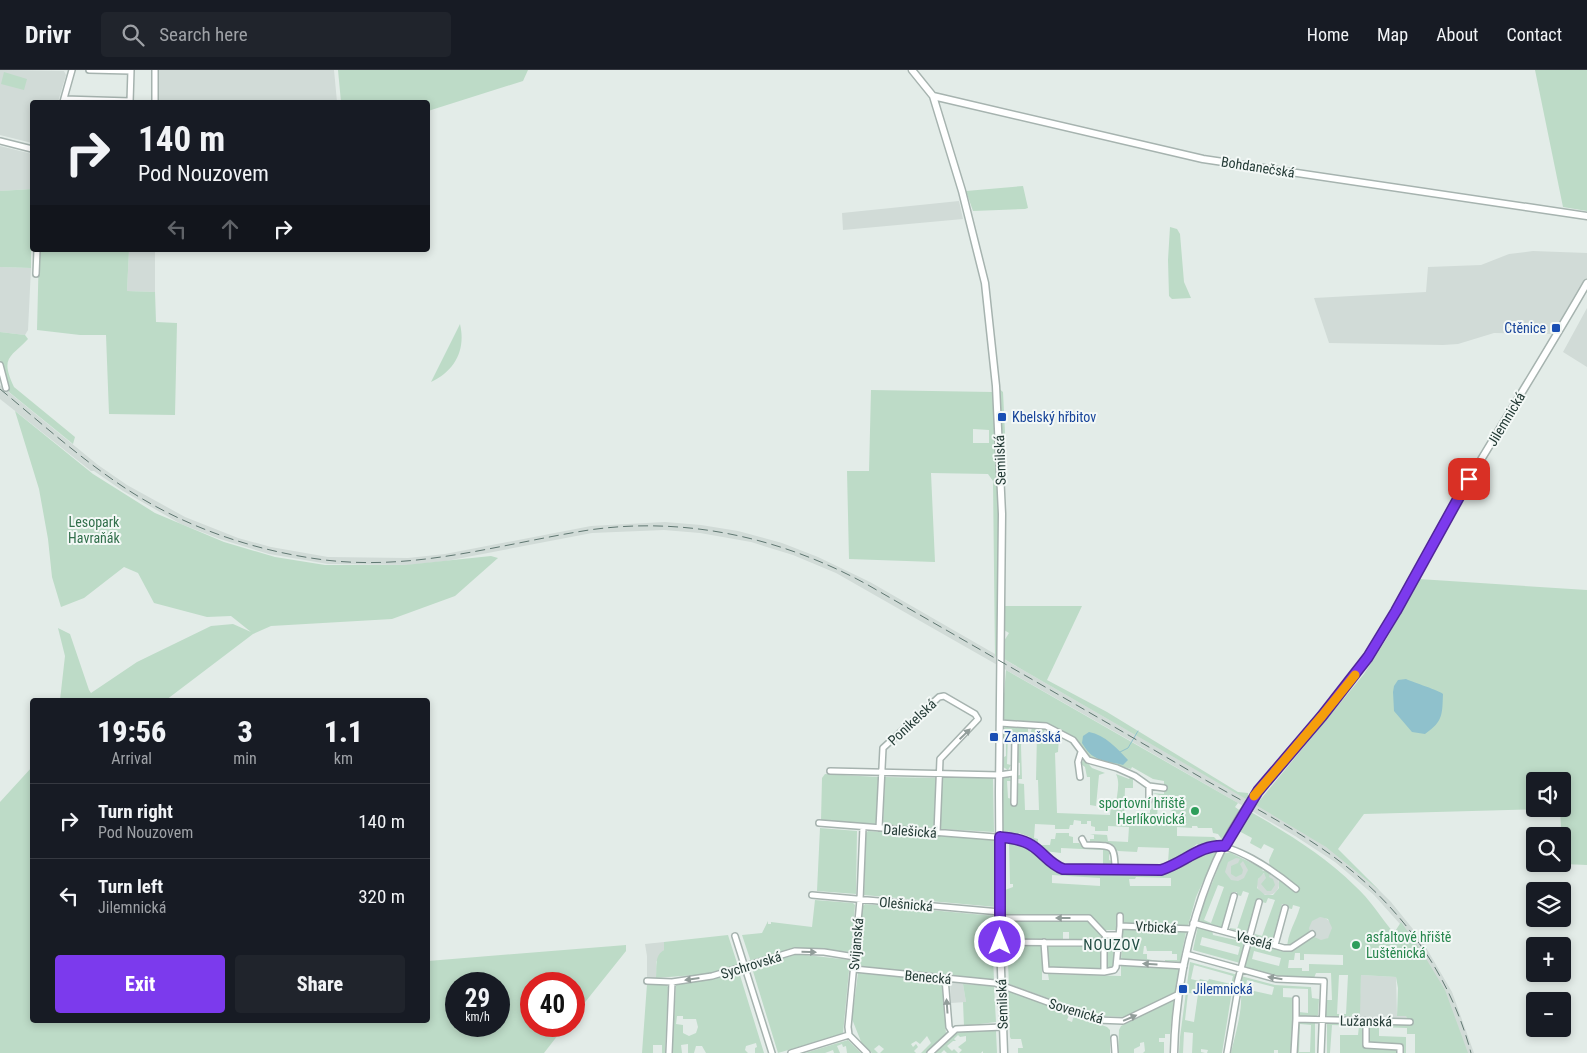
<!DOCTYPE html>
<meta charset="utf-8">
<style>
:root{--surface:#171b24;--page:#20242c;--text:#f1f3f6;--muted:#9ea1a6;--line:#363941;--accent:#7c3aed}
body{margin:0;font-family:"Roboto Condensed",sans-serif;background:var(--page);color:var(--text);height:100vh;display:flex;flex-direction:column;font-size:19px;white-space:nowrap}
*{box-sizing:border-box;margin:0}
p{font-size:16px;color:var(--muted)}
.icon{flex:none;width:28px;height:28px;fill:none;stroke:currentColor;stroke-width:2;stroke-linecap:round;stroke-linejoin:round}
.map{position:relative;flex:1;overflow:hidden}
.sheet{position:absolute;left:30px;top:628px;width:400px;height:325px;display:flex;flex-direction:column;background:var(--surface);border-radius:5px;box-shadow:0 2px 8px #0003}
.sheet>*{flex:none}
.guide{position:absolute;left:30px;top:30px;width:400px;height:152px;border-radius:5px;box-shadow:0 2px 8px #0003;background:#171b24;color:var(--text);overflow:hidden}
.controls{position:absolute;left:1526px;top:702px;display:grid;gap:10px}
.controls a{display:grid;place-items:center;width:45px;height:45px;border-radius:5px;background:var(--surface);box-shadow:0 2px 8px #0003;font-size:25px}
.speed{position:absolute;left:445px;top:902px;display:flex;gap:10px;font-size:25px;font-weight:700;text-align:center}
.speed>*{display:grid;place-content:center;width:65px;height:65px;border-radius:50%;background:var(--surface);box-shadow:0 2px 8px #0003;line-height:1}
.speed small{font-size:12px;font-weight:400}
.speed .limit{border:8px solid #d22;background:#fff;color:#111}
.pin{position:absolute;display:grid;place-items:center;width:42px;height:42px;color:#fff;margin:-21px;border-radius:10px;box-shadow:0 2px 8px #0006}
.me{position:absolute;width:55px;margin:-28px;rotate:0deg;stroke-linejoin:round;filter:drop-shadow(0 0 4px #0008)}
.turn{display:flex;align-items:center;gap:18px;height:105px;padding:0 25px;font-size:22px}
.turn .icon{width:65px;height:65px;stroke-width:2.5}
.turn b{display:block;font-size:35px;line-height:42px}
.lanes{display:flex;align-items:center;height:48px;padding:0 25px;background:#0003;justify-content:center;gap:25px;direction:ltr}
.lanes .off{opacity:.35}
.eta{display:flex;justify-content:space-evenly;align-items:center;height:85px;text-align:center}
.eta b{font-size:30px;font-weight:800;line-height:35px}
.primary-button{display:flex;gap:10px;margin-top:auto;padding:10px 25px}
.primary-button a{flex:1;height:58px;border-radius:5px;background:var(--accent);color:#fff;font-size:20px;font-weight:800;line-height:58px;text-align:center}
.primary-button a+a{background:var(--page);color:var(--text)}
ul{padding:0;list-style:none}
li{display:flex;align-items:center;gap:15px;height:75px;padding:0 25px;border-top:1px solid var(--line)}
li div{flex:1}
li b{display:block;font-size:19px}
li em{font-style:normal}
header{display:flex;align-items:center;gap:30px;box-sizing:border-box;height:70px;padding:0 25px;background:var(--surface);border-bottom:1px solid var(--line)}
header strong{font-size:24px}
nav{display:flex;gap:28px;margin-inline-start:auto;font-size:18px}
.search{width:350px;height:45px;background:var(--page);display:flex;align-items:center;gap:12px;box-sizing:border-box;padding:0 18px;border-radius:5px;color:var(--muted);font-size:19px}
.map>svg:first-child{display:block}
.built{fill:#d1dbd7}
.green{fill:#bddbc7;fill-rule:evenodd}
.water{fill:#8fc1cc}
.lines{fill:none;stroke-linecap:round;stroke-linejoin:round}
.stream{stroke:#8fc1cc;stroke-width:1}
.minor-casing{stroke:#a6b3af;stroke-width:8}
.tertiary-casing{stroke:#a6b3af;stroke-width:9}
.minor{stroke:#fff;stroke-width:5}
.tertiary{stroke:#fff;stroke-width:6}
.rail{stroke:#5f7771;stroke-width:1;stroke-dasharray:10 5;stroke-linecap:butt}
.oneway{fill:#929d9a}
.route-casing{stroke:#51269a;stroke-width:12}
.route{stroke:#7c3aed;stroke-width:9}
.slow{stroke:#f59e0b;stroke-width:9}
.transit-dot{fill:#1a4fb4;stroke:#f3f8f6;stroke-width:2}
.leisure-dot{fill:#2e9e5b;stroke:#f3f8f6;stroke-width:2}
.labels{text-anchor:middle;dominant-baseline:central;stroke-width:4;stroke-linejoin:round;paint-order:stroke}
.street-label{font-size:14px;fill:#243b36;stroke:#f3f8f6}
.transit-label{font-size:14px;fill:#164399;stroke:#f3f8f6;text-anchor:start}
.park-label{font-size:14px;fill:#316f4b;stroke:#f3f8f6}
.leisure-label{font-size:14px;fill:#27864d;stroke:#f3f8f6;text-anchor:end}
.neighbourhood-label{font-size:15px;letter-spacing:1px;fill:#214c43;stroke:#f3f8f6}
</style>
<header>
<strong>Drivr</strong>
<div class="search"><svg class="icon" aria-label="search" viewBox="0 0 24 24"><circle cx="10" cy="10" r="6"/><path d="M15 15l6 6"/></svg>Search here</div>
<nav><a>Home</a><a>Map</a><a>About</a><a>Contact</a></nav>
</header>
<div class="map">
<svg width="1587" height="983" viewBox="0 0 1587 983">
<rect width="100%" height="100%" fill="#e3ece8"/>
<path class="built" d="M0,0l64,1 2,4 -8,27h-26v41l-32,-8z
M159,0h175l3,32h-179z
M0,76l32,8v35l-32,2z
M959,131l4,18 -120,11 -1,-17z
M129,180h26v42l-28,-1z
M1533,181l54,2v26l-31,55 -62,-1 -36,11 -15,1 -114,-2 -15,-45 112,-6 2,-25 53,-2 28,-11z
M0,197l31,1 -3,62 -3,5 -25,-3z
M1587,238v59l-24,-15z
M0,315l98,80 29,20 58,32 53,21 33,9 57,10 80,1 37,-4 146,-28 74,-4 36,3 37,6 44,12 36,14 52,25 429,247 41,27 31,26 20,20 30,37 31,53 22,61h-7l-67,-129 -26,-29 -39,-33 -40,-26 -145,-84 -314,-179 -43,-18 -42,-13 -51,-9 -36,-3 -72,3 -146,28 -37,4 -81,-1 -59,-10 -49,-15 -39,-15 -58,-33 -29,-20h-3l-91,-72z
M1224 800a12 12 0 1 1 24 0a12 12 0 1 1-24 0Z
M1257 814a11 11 0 1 1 22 0a11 11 0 1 1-22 0Z
M1308 859a12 12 0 1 1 24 0a12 12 0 1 1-24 0Z
M664,872v8l-8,12v22h-9v-28l-2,-12z
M1361,905l35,2 1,39h9l2,5 -49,-3z
M950,912l13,2 3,18 -15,1z"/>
<path class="green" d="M338,0h190l-5,11 -95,30v-9h-87z
M1535,0h52v141l-24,-4z
M4,2l23,7 -3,11 -23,-6z
M1023,116l5,22 -3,1 -52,2 -7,-20z
M32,119l-1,79 -31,-1v-76z
M1170,157l7,2 3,5 4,48 7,16 -19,1 -3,-3 -1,-36z
M39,180h90l-2,41 28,1 1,30 21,1 -2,92 -66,-1 -3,-79h-26l-43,-5z
M460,254c6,26 -5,47 -29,58z
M0,262l25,3 3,4c-18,19 -28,18 -14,48l61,50 -2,7 -64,-52 -9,-32z
M996,316l7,6 4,82h-6z
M871,320l122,2 6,109 1,158 -5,-3 -2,-175 -5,-7 -57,-1 4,89 -86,-3 -2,-88h22zM973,359l16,1v13h-16z
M15,341l78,63 62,39 69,29 51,15 50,8h80l86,-9 7,2 -43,38 -63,23 -121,7 -18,8 -87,66h-106l5,-44 -7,-28 12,6 19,56 2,3 46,-31 74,-36 22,-2 18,8 -20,-16 -24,1 -53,-14 -16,-30 -14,-6 -40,31 -23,9 -9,-30 -4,-38 -9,-50z
M1419,509l168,11v275l-24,-1 -3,-55h2v-28h-27v28h14l-185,5 -26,35 41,41 -53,-43 -70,-42 108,-131 23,-36z
M1005,536h77l-35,74 60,32 131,80 10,1v4l-2,2 -242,-140v-18l5,-8 -5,-3z
M1006,600l232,133 -3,4 7,5 -19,29 -5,-7 -5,-1 -1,-5h-14l-1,-2h-5v2l-15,-1v9l37,1 3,3 -3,3 -15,3 -2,-2 -5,4 2,3 -5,3 -2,-3 -14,9v3l-9,3v-3h4l1,-15 -31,-1 -1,5 -19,-1 -7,-5 -21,-3v-4h4v-4l-4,-1 17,1 1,6 20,1 1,-15 -21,-1v5h-13v-4l-4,-1v-5h-4v3h-6v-3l-7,-1 -1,5h-3l-1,4h-14v-4l-20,-1 -1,14 4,1v4l-9,-3 1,-3 -11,-4 -2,3 -11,-2 -3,-4 -2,-51 4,-3 4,1 2,4h-4l1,17 4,1v5l5,-1 -1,-20 8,1 1,26h14l-1,-30h-2l1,-47 -6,-1 1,-5 13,2 -1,3 6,3 2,-2 4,5 2,-3 1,2 -1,15 -3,1 2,60 53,2 1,-9h5c0,-10 5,-22 0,-32l13,5 2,-3 2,1v11h-8l-1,28h20v-2l6,-1v-13l13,2 -5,2 -1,13h14l1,-13h-4l-2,-7 -14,-4 12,1v-13l-11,-2 -21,-12 -1,2 -41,-12 -15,-19 -19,-11 -14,-4 -35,-2 -5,-3z
M1007,656l21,1v5h-5l-2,14 1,33h-5l-1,-3 4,-1v-12l-4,-1 1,-30h-5v3h-4l-1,29 4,1 -3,5 -5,-3 1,-10 2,-1v-16h-2l-2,-11z
M1084,689l8,9 13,5 -6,2 -3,31 -6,-1v-28h-3l-2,-10 -4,-3z
M32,697v253h396v-59l198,-16v6l-52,65v-32h-43v42h34l-21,27h-544v-251zM456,914h43v42h-43z
M825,704l53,3 -2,47 -55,-3 1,-43z
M885,707l51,1 -2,50 -51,-3z
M942,708h51l1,54 -54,-3z
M1249,741c37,21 76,45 106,75 15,13 26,32 39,47l7,-11 21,30 23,38 23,63h-53v-19h-8v-6l-28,-1v9l27,1v16h-66v-18h18l1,-9 -27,-1 -2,28h-3v-31l82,2 -3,-8h-9l1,-28 -2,-11 -35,-2 -1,40 -8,-1v4l-26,-1v-17h6l-1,-27h-15l-2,5 -3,1 -29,-1 -36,-9 -2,-3 7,-23 3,-2 33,9c0,-17 9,-28 13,-43l-7,-2 -1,4 -5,-1 1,-3 -6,-1 -9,37 -19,-5 1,-2 7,2 13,-36 -7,-2 -2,5 -9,-2 -10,33 -17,-5v-1l7,1 12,-36 -6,-2 -2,5 -4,-1v-3h-5l-10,36 -25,-7 27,-68h7l29,14 3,4h7l-1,-11 5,-11 -10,-5 -3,5 -11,-6 2,-5 -15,-8zM1236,788l4,1 -2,4 -7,3v8l5,3 6,-3 1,-4 -3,-6 3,-3 5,9 -4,8 -6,3 -7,-1 -6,-8 3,-10zM1264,803l2,5 -5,6 6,7h4l4,-6 -2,-6 -4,-2 1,-4 9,7v8l-6,7h-8l-8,-7 1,-9zM1218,815l6,2 -13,36 -7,-3zM1320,847l8,2 4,9 -4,10 -7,2 -9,-4 3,-3 -1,-2 -4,2 -1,-5 3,-7zM1254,881l27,7 -2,8 -27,-7zM1295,883h5v7h4v-6l39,1v10l-34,-1v7h-7v-3h-14l1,-8h5zM1339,905h9l-2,39h-9z
M820,758l37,3 -1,63 -39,-3z
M868,761l126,9 2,67 -132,-12 2,-62z
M1056,763h13v3l4,1v6h6l3,3c11,1 23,-1 30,8h-3v6l3,1 -1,6h-8v-17l-42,-2v5l-17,-2 -5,-3 1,-3h10l1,-6h4z
M1009,771l22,7 16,16 18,8 88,2 22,-6 25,-16 11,-4 6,3 -21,46 -8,29 -28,-3h-37v-8l-5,-1 -1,16h-15l-13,-14 -84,1v-27l8,-3v-3h-3zM1052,805l48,3v8c-15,-1 -32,-2 -48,-3zM1136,807l35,1v8h-41l-1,-7h6z
M815,830l38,3 2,2 -4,47 -56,-4 -44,14 -9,-27 20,-2 6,-12v3h3v-2l41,5z
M865,834l130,12 1,41h-3l1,23 -136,-13 4,-60z
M1005,850h82l15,14v5h-33v-7h-6v7h-58z
M1198,856l14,4 1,5 23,5 4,-3 5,2 -5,24 -47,-13zM1202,867l38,10 -2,8 -38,-10z
M1123,859l63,3 -6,30 -15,-1v-1h12v-6h-5v-3h-25l-1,-5h-2l-1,8h4v5l11,2 -37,-1z
M728,865l10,31 -17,5 2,5 16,-4 25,81h-9v-5l2,-1 -1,-4 -10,3 -1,4 3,3h-42l-4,-7h-6l-2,7h-6v-9l-7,1 1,8h-10l4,-68 1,-2 18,-2v-6l-39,3c1,-11 -2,-22 8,-28v-8zM677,946h6v3h13l2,8 -2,6 -7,3 -6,-3v-8l-7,-1z
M1110,868l6,3v3l-1,21 -6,3c-6,-7 -4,-23 1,-30z
M1007,875h33l2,4v31h7l-1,-6 73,2v-10l56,1 3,2 -4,23 -51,25 -27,-1 -89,-32z
M1046,875l55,1v24l-53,-1z
M797,884l53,6 -7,74 -65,19 -26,-85z
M1190,892l48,13 -7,22 -9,56h-15l1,-3 -7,-1v3l4,1h-13l1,-20 -9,-1 -1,21h-4l1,-16zM1194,895l39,11 -2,8 -22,-5 -1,2 -8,-2 -1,2 -8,-2zM1188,923l10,1 -4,28 -9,-2z
M858,903l84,8 4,53 -20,19h-5l10,-10 -4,-7 -7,8 -4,-3 -5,3 2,3 3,-3 2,3 -4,4 2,2h-36l4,-4 -5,-4 -5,4 4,4h-6l-10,-9 -10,-25z
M1241,906l34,9 36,2 1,11 7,1 -1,16 -3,2v36h-37v-3h-4v3h-43c3,-14 16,-56 7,-67zM1247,910l27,7 -2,8 -27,-6zM1283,918l25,1v24l-9,-1v-14l-16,-1zM1300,954l11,1 -1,27h-11z
M647,914h19l2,3 -3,66h-3v-8h-9v8h-11z
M963,914l31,2 2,36 -32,4 -1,-24h3z
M1008,921l62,22 -3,7 5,2 2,-7 33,12 3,3v23h-92v-5h5l-2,-9h-10l-1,-2z
M1174,930l-4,34h-5v4h-6v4h5v11h2h-23l2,-2 -1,-9 -4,1v3l-6,3v4h-16l1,-23 2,-4z
M994,960l2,1 1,22h-14v-2l-2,2h-22l3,-3 -4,-3 8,-6v-5l-6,1 -2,-2 -4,4 2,2h-3l-6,5 5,5 2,-2 4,4h-11l-3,-3 -3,3h-6l23,-21z
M848,970l13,13h-14l-1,-7 -3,1 -1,-3 -5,2 3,7h-6l-1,-3 -8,3h-20z"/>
<path class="water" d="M1406,609c7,3 34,12 37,15 -1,19 1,27 -18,40l-13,-2 -18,-21 -1,-19 1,-6 4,-6z
M1089,662c16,3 28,16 39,28l-5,5c-20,-5 -30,-3 -41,-22l1,-7z"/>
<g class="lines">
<path class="stream" d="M1120,682l8,-4 10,-17"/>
<defs>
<path id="minor" d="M89,0l42,1
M64,29l66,2
M63,32l9,-32
M130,32l1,-32
M155,32v-32
M0,71l32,8
M36,204l1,-24
M0,295l6,23
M1000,653l46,3 27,14 15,20 29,8 18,8 14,10v14
M830,701l169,4 14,-2
M1080,707l-2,-15 3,-10
M1149,716l15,2
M1014,733l1,-67
M819,753l189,15 23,7 22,20 10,4 98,1c9,-2 18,-5 26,-10 5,-4 10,-9 16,-12 24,-12 75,26 93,41
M863,757l-3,73 -12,127 1,8 18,18
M879,758l4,-80 56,-51 5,-1 31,18 3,5 -38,40 -3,74
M1082,769l3,6c26,1 30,-3 30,25
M812,825l188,17
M1000,848h89l16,17
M1193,853l91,25h7l21,-14
M1120,856v-10
M1224,861l10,-35
M1105,865h13
M735,866l37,117
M1104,870v32
M1000,872l104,1
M1044,872l2,28 58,2 10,-2 2,-3 4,-41 72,3
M1275,875l10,-37
M1186,884l90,25 48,2 -3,72
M1117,892l67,4
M854,899l141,14 102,37 26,1 56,-27
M945,908l4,49 3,5
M647,911l25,1 40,-6 83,-25 29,1 31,5
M1296,949v-20
M1366,951v24l34,2v6
M1114,968l1,15
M669,983l3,-71
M791,983l58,-18
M930,983l26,-24 47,-2
M1227,983l10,-58 -1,-8 23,-85
M1294,983l2,-34 114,3"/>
<path id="tertiary" d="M912,0l21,26 29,95 23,92 11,103 6,128 -3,278 1,150 4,111
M933,26l270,63 384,57
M1174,983c2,-88 29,-193 85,-263 40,-51 87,-97 122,-153 26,-43 47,-89 73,-132 44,-75 90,-147 133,-222"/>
</defs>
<use href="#minor" class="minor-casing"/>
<use href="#tertiary" class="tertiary-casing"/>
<use href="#minor" class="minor"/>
<use href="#tertiary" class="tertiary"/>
<path class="rail" d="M0,319c41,34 81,70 125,99 59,39 129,63 200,72 92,11 175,-16 264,-30 97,-14 194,8 279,55 109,63 218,125 327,189 58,34 122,64 172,110 49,45 87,104 104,169"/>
</g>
<defs><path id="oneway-solid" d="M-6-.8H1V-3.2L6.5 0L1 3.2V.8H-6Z" transform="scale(1.25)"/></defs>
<g class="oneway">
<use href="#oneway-solid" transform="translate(965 664) rotate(-44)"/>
<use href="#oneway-solid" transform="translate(1063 848) rotate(-180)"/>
<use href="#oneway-solid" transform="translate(809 882) rotate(2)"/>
<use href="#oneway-solid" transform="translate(1150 894) rotate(-177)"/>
<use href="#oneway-solid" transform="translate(1275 908) rotate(-171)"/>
<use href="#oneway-solid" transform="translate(692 909) rotate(172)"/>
<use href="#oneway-solid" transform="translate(947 936) rotate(-94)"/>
<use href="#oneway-solid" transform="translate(1130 948) rotate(-23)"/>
</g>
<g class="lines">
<defs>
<path id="route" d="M1000,872v-105c10,1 22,2 31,8 12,7 18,19 32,24l98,1c23,-7 39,-26 64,-24l33,-55 64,-75 46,-59 28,-46 73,-132"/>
</defs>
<use href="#route" class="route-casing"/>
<use href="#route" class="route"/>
<path class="slow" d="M1254,726l68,-80 33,-41"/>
</g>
<g class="transit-dot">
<rect x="1551" y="253" width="10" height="10" rx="2.5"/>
<rect x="997" y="342" width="10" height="10" rx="2.5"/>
<rect x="989" y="662" width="10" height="10" rx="2.5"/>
<rect x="1178" y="914" width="10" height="10" rx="2.5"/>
</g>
<g class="leisure-dot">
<circle cx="1195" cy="741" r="5"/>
<circle cx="1356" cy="875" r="5"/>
</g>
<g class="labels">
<g class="street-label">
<text transform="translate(1258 97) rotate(9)">Bohdanečská</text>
<text transform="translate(1506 349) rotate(-59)">Jilemnická</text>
<text transform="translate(1000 390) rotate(-92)">Semilská</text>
<text transform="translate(912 652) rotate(-43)">Ponikelská</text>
<text transform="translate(910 761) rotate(4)">Dalešická</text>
<text transform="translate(906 834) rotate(5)">Olešnická</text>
<text transform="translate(1156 857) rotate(3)">Vrbická</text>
<text transform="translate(1254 870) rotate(16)">Veselá</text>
<text transform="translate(856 874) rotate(-85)">Svijanská</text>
<text transform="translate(751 895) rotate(-17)">Sychrovská</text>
<text transform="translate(928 907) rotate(5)">Benecká</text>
<text transform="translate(1002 934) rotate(-92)">Semilská</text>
<text transform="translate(1076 941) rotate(17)">Sovenická</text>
<text transform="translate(1366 951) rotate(1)">Lužanská</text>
</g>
<g class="transit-label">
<text x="1546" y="258" text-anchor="end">Ctěnice</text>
<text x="1012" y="347">Kbelský hřbitov</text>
<text x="1004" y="667">Zamašská</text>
<text x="1193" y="919">Jilemnická</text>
</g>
<g class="park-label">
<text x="94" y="452">Lesopark<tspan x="94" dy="16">Havraňák</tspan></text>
</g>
<g class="leisure-label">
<text x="1185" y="733">sportovní hřiště<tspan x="1185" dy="16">Herlíkovická</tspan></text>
<text x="1366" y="867" text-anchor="start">asfaltové hřiště<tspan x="1366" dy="16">Luštěnická</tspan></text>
</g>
<g class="neighbourhood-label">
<text x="1112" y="875">NOUZOV</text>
</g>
</g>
</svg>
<div class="controls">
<a><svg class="icon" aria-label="sound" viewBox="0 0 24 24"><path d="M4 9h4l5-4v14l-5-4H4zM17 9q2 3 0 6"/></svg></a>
<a><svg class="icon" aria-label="search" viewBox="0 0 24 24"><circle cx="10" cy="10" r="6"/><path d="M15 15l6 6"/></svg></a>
<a><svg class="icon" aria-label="layers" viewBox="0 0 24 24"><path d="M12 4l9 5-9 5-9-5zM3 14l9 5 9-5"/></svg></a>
<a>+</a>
<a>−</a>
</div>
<div class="speed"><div>29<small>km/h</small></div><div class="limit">40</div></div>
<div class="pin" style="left:1469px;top:409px;background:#d93025"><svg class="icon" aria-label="arrive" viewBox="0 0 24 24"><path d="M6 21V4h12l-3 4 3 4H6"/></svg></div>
<svg class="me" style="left:1000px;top:872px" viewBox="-20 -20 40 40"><circle r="17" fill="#7c3aed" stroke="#fff" stroke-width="3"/><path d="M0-11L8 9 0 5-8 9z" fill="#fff"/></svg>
<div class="guide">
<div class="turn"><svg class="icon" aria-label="right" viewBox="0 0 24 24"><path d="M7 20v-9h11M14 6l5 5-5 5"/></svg><div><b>140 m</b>Pod Nouzovem</div></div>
<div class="lanes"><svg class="icon off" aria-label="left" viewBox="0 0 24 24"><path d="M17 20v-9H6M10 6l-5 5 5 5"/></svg><svg class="icon off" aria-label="ahead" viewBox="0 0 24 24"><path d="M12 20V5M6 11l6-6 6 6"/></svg><svg class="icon" aria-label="right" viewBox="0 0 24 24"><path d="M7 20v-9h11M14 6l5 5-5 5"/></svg></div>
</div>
<section class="sheet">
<div class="eta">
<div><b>19:56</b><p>Arrival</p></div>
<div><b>3</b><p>min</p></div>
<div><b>1.1</b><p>km</p></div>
</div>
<ul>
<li><svg class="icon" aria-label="right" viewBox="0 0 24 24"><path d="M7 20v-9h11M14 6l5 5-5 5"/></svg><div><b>Turn right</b><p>Pod Nouzovem</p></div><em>140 m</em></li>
<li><svg class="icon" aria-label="left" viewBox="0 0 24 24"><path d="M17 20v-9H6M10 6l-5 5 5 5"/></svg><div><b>Turn left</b><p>Jilemnická</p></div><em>320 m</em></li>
</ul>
<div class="primary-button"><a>Exit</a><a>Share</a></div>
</section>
</div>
